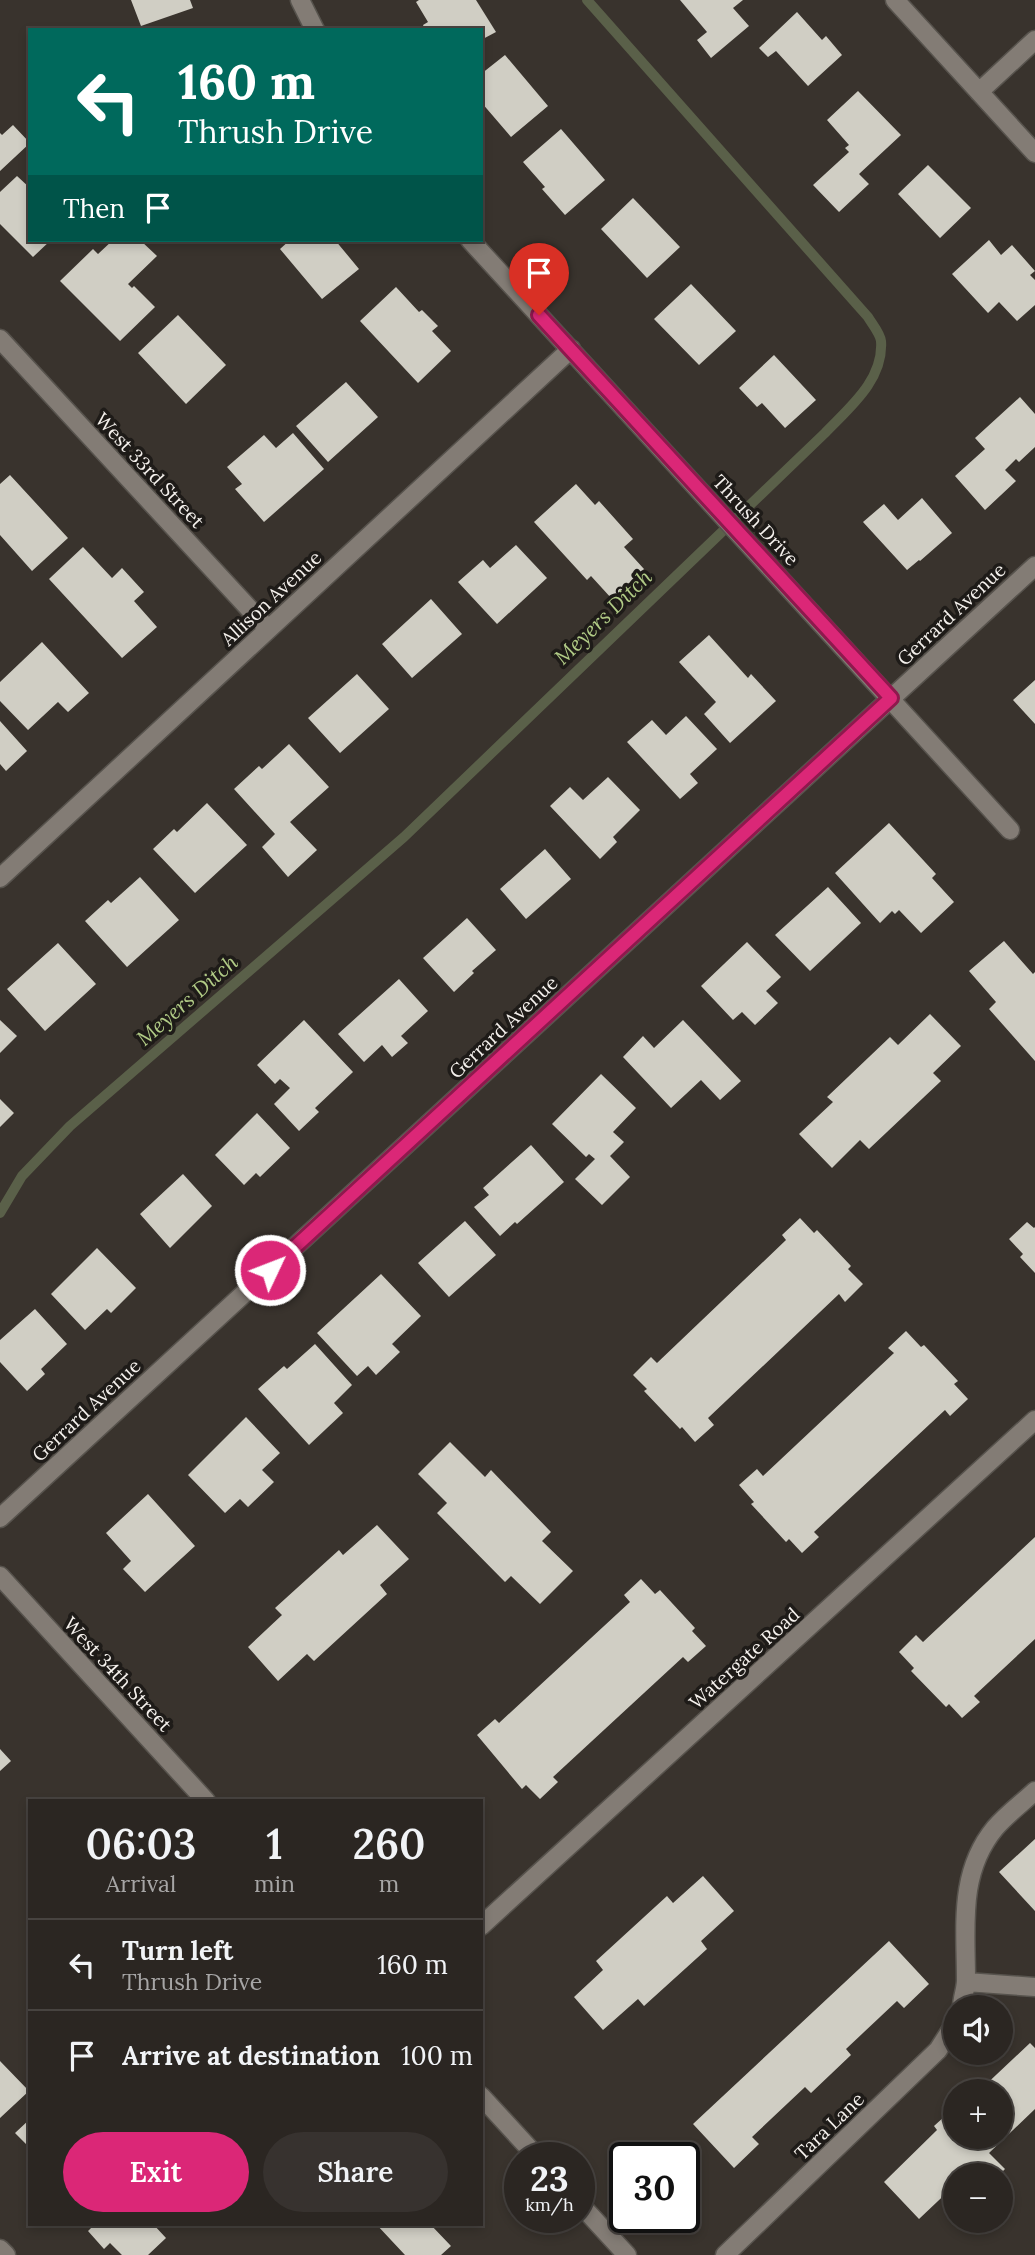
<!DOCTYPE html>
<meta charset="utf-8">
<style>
:root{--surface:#2b2622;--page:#37322f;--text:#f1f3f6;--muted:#a6a5a5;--line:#474340;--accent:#db2777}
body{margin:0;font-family:Lora,serif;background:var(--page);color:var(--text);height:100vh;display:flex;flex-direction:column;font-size:26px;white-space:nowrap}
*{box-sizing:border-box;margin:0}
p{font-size:23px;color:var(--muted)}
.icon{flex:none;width:38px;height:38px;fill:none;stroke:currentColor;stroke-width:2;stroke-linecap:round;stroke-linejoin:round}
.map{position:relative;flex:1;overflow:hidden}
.details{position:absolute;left:28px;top:1799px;width:455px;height:427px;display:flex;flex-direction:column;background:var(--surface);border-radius:0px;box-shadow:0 4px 10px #0003,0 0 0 2px var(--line)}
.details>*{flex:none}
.banner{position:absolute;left:28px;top:28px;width:455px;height:214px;border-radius:0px;box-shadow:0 4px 10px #0003,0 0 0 2px var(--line);background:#00695c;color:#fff;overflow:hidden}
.buttons{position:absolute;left:943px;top:1995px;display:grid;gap:14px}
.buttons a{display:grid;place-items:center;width:70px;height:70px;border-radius:50%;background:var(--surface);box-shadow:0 4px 10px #0003,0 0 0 2px var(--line);font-size:35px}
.speed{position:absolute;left:504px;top:2142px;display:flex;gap:14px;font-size:35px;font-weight:700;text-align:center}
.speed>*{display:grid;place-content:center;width:91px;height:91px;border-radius:50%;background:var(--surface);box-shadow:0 4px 10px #0003,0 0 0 2px var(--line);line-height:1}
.speed small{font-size:18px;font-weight:400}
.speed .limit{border:4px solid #111;border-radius:10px;background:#fff;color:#111}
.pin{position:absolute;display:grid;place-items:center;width:60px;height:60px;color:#fff;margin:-72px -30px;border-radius:50% 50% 50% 0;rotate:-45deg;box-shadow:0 0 7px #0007}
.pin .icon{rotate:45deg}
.me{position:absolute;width:77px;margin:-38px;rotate:47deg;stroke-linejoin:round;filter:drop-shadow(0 0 5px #0008)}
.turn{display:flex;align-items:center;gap:24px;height:147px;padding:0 35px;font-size:32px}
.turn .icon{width:91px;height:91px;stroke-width:2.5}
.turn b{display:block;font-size:49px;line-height:60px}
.then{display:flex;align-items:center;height:66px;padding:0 35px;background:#0003;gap:14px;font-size:26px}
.eta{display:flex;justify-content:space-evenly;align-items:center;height:119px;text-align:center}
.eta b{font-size:42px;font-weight:600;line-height:49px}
.button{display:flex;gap:14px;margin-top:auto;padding:14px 35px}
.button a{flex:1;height:80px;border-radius:42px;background:var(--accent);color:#fff;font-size:28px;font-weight:600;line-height:80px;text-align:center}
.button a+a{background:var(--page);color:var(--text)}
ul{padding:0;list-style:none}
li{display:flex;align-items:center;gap:21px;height:91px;padding:0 35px;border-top:2px solid var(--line)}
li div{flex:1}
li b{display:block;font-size:26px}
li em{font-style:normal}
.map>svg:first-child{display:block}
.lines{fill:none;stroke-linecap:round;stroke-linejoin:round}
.stream{stroke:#5a6049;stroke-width:10}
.building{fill:#d0cec4}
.minor-casing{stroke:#57534d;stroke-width:21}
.tertiary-casing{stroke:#57534d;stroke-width:21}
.minor{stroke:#837c75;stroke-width:18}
.tertiary{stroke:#837c75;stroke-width:18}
.route-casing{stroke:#8e194d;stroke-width:18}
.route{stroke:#db2777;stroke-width:12}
.labels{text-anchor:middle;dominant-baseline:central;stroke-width:7;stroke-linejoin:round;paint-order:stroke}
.street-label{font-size:19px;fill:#f5f1ed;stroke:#1e1b18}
.water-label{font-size:21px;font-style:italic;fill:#b1cb86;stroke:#1e1b18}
</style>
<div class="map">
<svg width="1035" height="2255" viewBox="0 0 1035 2255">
<rect width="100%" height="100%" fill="#39332d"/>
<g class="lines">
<path class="stream" d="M0,1213l22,-37 48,-50 334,-289 421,-404c24,-25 59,-53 56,-92 -1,-8 -9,-17 -13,-24l-281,-317"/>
</g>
<path class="building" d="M131,0h59l3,8 -52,18z
M419,0h57l20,32 -15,8v-10h-56l-2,-5 5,-3 -12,-20z
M680,0h63l-10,8 16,18 -38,32 -14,-18 10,-8z
M797,12l25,28 4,-4 16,19 -34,31 -32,-35 -8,6 -9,-9z
M505,55l43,51 -37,31 -30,-35v-28z
M858,91l43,44 -42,39 10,10 -30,28 -26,-27 36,-33 -4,-4 4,-3 -22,-25z
M13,125l17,18 -30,28v-38l2,2z
M561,129l44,51 -40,35 -23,-26 3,-2 -22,-25z
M928,165l43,43 -31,30 -42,-44z
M17,176l13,12v52h21l-18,17 -33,-33v-32z
M633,198l47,49 -33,31 -46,-49z
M113,240h27l17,16 -29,28 4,4 2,-2 21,21 -35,34 -60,-60 33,-32 5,5z
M290,240h45l24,29 -37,30 -42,-50z
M989,240l12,15 11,-10 23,26 -5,4 5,5v25l-18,16 -18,-19 -11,11 -36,-39z
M691,284l45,47 -37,34 -45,-46z
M396,287l23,25 3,-2 16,16 -6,5 19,20 -33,32 -58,-62z
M178,315l48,50 -40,39 -48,-51z
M774,355l42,45 -31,28 -23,-25 -5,4 -18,-19z
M346,382l32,35 -50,45 -32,-36z
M1020,397l15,17v33l-16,15 -3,-3 -11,11 11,11 -31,29 -30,-34 30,-27 -10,-11z
M293,433l31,36 -60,53 -29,-33 7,-5 -15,-17 37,-32 12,13z
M10,475l58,63 -36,33 -32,-36v-51z
M576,484l19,21 4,-4 34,38 -9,8 20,22 -32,30 -21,-23 -4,4 -53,-58z
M922,498l30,35 -32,28 -1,-1 -12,10 -44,-48 21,-18 14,16z
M516,545l31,33 -50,46 -39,-42 25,-22 7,8z
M83,547l29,31 10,-10 22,24 -10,9 23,26 -35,31 -73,-79z
M431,599l31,35 -50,44 -30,-34z
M709,635l39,43 3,-4 25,27 -46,42 -26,-29 12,-12 -37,-40z
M42,642l47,51 -21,19 -10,-10 -30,28 -28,-29v-19z
M357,674l32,35 -49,44 -32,-35z
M1035,680v44l-22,-24z
M686,716l31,33 -27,25 8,9 -18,16 -53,-57 25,-22 14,15z
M0,721l27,30 -21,20 -6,-7z
M289,744l40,43 -39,35 27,28 -29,27 -26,-30 13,-13 -41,-45 25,-23 3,3z
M608,777l32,33 -27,27 4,5 -17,17 -50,-53 20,-19 13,13z
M207,803l40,42 -52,48 -42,-44 21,-20 3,3z
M889,823l47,51 -4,4 22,24 -33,31 -22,-23 -4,4 -3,-3 -12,12 -45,-50z
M545,849l26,30 -45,40 -26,-30z
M140,877l39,43 -52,47 -42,-46 23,-21 3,3z
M828,887l33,36 -51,48 -35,-36z
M467,918l29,32 -24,21 2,2 -20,19 -31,-34z
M1004,941l29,33 2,-2v89l-46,-52 7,-7 -27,-31z
M747,942l34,35 -15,14 12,12 -23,22 -13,-13 -9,8 -32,-34z
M58,943l38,41 -51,47 -38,-42z
M399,979l29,32 -27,25 7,7 -16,14 -10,-12 -18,17 -26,-28z
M930,1014l31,32 -28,27 8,8 -72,68 -9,-9 -28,28 -33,-34 34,-32 -6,-5 63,-60 8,8z
M0,1020l17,16 -17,17z
M304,1020l49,52 -38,36 4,4 -20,19 -25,-27 16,-16 -10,-9 -5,5 -18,-19z
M683,1020l58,61 -21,19 -19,-20 -30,28 -48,-51 20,-21 11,12z
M601,1074l35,34 -23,24 11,10 -14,14 20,21 -28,28 -27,-26 20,-20 -6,-5 -3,3 -34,-33z
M0,1099l14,14 -14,14z
M257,1113l33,35 -30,29 -4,-4 -12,12 -29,-30z
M531,1145l33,37 -47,42 -2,-2 -15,14 -26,-29 15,-12 -6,-7z
M183,1174l29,32 -42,42 -30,-34z
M800,1218l14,15 3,-3 34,36 -3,3 15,15 -18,18 -6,-8 -131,124 6,7 -19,17 -13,-15 -2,2 -36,-38 3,-2 -14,-14 18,-18 6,6 129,-123 -4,-5z
M465,1221l31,34 -47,42 -31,-34z
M1027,1222l7,6 1,-1v46l-15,-16 3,-3 -14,-15z
M97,1248l39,40 -25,25 -4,-4 -22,21 -34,-36z
M381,1274l40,42 -29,28 8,8 -24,23 -8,-9 -11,10 -40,-43z
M35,1309l32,35 -26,25 4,5 -18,17 -27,-29v-22z
M906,1331l15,16 3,-2 34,36 -4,3 14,15 -18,17 -5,-6 -131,122 5,5 -17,16 -13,-14 -3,3 -35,-38 3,-2 -15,-17 18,-16 6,7 131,-123 -6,-5z
M315,1344l37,41 -18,18 9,10 -34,32 -51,-56 26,-23 3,3z
M246,1417l34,36 -18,17 12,12 -26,25 -8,-8 -15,14 -37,-38z
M450,1442l35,35 6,-7 60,62 -9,9 31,30 -33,33 -29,-28 -6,6 -68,-69 10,-10 -29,-29z
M148,1494l47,52 -50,46 -22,-23 8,-8 -25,-28z
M377,1525l32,34 -29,26 7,9 -73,67 -7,-7 -29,27 -30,-34 34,-32 -7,-7 64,-58 4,5z
M1035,1537v102l-61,57 6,6 -18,16 -13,-14 -3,3 -35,-36 3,-3 -15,-16 17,-17 7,7z
M641,1579l14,15 5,-4 35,38 -3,3 14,15 -18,16 -5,-5 -130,120 5,5 -18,17 -14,-14 -4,4 -45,-54 18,-16 4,4 131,-121 -6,-7z
M0,1749l11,12 -11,10z
M1035,1839v72l-36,-39z
M703,1876l31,35 -33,30 6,8 -63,57 -6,-7 -35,31 -29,-33 29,-27 -7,-9 71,-65 6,7z
M889,1941l40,43 -25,24 -7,-7 -51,48 5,6 -40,38 -6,-6 -53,50 7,7 -25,24 -41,-44z
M1030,2043l5,5v61l-46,44 16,16 -6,6h-25l-4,-4 -5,4h-9v9l-37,35 -35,-37 53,-52 -3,-4 22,-20v31h45v-46h-22z
M0,2061l29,30 -29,27z
M30,2119v29l-15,-15z
M95,2224h58l13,14 -18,17h-26l-12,-12 -6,6 -16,-18z
M376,2224h54l21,22 -10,9h-36z"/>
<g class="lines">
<defs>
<path id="minor" d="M300,0l15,30
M895,0l140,153
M979,92l56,-52
M470,240l540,590
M0,339l268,290
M0,878l571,-529
M0,1518l1035,-952
M481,1926l554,-506
M966,1982l69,5
M962,2007c0,-9 4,-18 4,-27 0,-53 -8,-107 29,-152 11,-13 27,-25 40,-37
M0,2249l6,6
M725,2255l213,-205 18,-28"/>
<path id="tertiary" d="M0,1576l206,225
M481,2096l57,62
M579,2203l48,52"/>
</defs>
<use href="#minor" class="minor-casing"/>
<use href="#tertiary" class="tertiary-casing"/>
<use href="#minor" class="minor"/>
<use href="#tertiary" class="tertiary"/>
</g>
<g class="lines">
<defs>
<path id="route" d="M270,1270l621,-572 -352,-383"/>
</defs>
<use href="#route" class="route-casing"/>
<use href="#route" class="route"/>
</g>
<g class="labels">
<g class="street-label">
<text transform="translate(150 470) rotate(47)">West 33rd Street</text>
<text transform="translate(756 520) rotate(47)">Thrush Drive</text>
<text transform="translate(271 598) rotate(-43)">Allison Avenue</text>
<text transform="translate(951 614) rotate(-43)">Gerrard Avenue</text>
<text transform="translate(503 1027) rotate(-43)">Gerrard Avenue</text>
<text transform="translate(86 1410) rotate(-43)">Gerrard Avenue</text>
<text transform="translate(744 1658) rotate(-42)">Watergate Road</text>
<text transform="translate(118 1674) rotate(47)">West 34th Street</text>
<text transform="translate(829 2126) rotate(-44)">Tara Lane</text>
</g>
<g class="water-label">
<text transform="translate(603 617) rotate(-44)">Meyers Ditch</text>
<text transform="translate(187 1000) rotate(-41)">Meyers Ditch</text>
</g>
</g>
</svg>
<div class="buttons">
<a><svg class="icon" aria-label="sound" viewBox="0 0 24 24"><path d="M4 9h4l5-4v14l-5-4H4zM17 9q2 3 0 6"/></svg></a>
<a>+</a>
<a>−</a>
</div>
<div class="speed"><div>23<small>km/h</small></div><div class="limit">30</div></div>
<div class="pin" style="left:539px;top:315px;background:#d93025"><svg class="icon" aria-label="arrive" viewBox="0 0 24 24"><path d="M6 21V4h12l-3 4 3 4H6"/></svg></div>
<svg class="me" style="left:270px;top:1270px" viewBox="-20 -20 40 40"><circle r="17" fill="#db2777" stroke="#fff" stroke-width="3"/><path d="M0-11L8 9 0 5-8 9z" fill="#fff"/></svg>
<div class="banner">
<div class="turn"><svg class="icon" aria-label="left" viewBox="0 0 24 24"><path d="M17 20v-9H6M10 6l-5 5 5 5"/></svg><div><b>160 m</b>Thrush Drive</div></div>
<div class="then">Then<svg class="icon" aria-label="arrive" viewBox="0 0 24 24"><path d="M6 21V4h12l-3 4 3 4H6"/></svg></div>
</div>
<section class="details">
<div class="eta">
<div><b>06:03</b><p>Arrival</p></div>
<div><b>1</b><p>min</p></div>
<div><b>260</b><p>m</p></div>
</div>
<ul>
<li><svg class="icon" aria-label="left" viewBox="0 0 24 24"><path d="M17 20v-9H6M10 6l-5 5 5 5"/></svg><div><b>Turn left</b><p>Thrush Drive</p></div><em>160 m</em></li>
<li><svg class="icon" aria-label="arrive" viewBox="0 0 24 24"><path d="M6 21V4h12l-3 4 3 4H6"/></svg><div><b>Arrive at destination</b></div><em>100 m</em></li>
</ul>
<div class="button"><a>Exit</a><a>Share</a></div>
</section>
</div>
